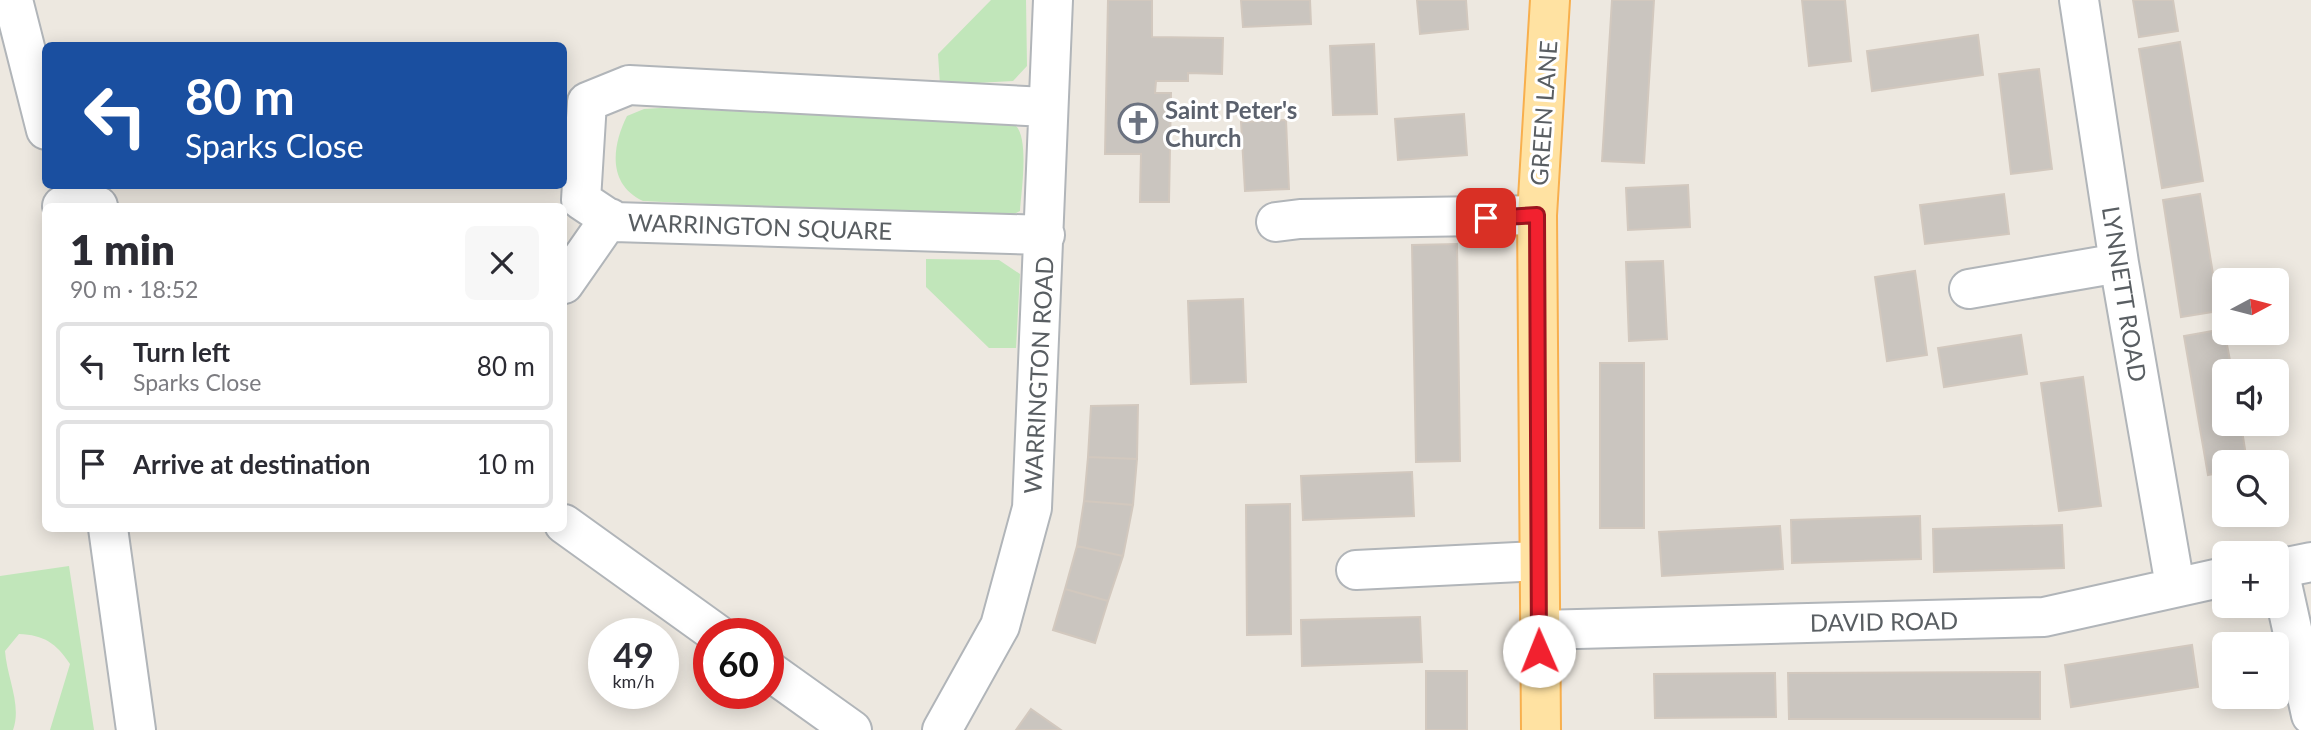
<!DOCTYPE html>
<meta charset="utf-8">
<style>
:root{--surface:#fff;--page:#f7f7f7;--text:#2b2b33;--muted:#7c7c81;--line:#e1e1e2}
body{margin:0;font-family:Lato,sans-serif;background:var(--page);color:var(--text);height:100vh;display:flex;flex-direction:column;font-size:26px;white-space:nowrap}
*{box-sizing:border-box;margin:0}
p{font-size:23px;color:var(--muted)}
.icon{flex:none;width:38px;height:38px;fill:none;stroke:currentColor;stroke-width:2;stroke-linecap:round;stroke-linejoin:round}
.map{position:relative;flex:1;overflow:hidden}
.side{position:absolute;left:42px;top:203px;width:525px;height:329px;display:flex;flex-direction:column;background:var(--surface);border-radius:10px;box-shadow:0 4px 18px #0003}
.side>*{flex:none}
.banner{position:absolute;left:42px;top:42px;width:525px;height:147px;border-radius:10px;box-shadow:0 4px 18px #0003;background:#1a4fa0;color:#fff;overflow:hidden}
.needle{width:46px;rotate:83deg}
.fabs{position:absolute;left:2212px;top:268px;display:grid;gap:14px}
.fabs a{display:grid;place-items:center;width:77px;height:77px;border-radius:10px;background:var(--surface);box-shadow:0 4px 18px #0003;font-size:35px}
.speed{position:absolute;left:588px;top:618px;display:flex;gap:14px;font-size:35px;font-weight:700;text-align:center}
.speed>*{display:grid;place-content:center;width:91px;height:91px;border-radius:50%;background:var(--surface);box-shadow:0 4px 18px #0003;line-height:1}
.speed small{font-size:18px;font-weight:400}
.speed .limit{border:10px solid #d22;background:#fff;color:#111}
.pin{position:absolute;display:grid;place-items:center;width:60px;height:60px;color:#fff;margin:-30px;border-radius:14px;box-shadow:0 4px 10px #0006}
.me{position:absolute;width:77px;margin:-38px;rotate:359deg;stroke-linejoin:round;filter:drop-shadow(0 0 5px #0008)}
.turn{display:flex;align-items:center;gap:24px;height:147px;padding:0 28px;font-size:32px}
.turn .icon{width:91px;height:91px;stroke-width:2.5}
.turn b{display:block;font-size:49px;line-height:60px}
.round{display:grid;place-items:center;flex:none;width:74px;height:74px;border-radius:10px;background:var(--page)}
.summary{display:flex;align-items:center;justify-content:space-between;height:119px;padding:0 28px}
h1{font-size:42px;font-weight:800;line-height:52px}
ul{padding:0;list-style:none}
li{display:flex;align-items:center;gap:21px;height:88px;margin:0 14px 10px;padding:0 14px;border:4px solid var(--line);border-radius:10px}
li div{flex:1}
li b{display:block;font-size:26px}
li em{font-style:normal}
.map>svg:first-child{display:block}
.green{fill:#c1e6ba}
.building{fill:#cac5bf;stroke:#d2c8be;stroke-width:2}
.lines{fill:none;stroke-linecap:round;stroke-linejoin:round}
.minor-casing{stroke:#b1b5b9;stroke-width:42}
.major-casing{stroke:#f8af4d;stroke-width:42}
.minor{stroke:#fff;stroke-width:38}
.major{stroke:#ffe2a2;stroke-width:38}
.route-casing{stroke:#9d151f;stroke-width:18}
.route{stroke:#f2212f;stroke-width:12}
.labels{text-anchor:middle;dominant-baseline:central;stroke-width:6;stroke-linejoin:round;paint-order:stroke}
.worship-label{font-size:24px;font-weight:bold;fill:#5b616d;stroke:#fff;text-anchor:start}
.street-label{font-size:24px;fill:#595e62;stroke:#fff}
</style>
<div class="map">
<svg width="2311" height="730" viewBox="0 0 2311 730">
<rect width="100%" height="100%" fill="#ede8e0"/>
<path class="green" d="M991,0h35l1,66 -14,15 -73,4 -2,-31z
M660,108l352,15c19,8 9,69 8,88l-14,7 -363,-17c-36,-17 -31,-55 -16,-85l17,-7z
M926,259l73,1 21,14 -4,74h-27l-63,-61z
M69,566l25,164h-44l20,-66c-14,-21 -26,-29 -51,-30l-14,17c2,27 17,54 8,79h-13v-154z"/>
<path class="building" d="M1108,0h44v37l71,1 -1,36 -34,-1v8h-32l-1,12h16l-2,109h-29l1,-48h-36z
M1241,0h69l1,24 -68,3z
M1417,0h49l2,29 -48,5z
M1612,0h42l-10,163 -42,-2z
M1802,0h43l6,61 -42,5z
M2133,0h40l5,31 -39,6z
M1978,35l5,40 -111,16 -5,-40z
M2180,42l23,139 -41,7 -23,-139z
M1374,44l3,70 -44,1 -3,-69z
M2039,69l13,100 -41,5 -12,-100z
M1464,114l3,41 -69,5 -3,-41z
M1286,120l3,69 -44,2 -4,-69z
M1688,185l2,42 -62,3 -2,-42z
M2004,194l5,40 -84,10 -5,-39z
M2200,194l19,117 -38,6 -18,-117z
M1457,244l3,217 -44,1 -4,-217z
M1663,261l4,78 -38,2 -3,-79z
M1915,271l12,84 -40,6 -12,-84z
M1243,299l3,83 -55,2 -3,-83z
M2224,329l8,42h-8v53h17l6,38h-23v10l-16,3 -24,-139z
M2021,335l6,39 -83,13 -6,-39z
M1600,363h44v165h-44z
M2083,377l18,129 -42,5 -18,-128z
M1138,405l-1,54 -49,-2 3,-51z
M1088,457l49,2 -4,46 -49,-4z
M1412,472l2,44 -111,4 -2,-44z
M1084,501l49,4 -10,51 -46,-10z
M1290,504l1,130 -44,1 -1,-130z
M1920,516l1,43 -129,4 -1,-43z
M2062,525l2,43 -130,4 -1,-43z
M1780,526l3,43 -121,7 -3,-44z
M1077,546l46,10 -15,45 -43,-12z
M1065,589l43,12 -13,42 -42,-13z
M1420,617l2,45 -120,4 -1,-46z
M2192,645l6,42 -127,20 -6,-42z
M1426,671h41v59h-41z
M2040,672v47h-251l-1,-46z
M1775,673l1,44 -121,1 -1,-44z
M1031,709l30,21h-45z"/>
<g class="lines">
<defs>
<path id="minor" d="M13,0l33,130
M2079,0l40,263 56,323
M62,206l22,-3 14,3
M1276,222l24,-3 237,-4
M1045,235l-431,-13 -33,-22 6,-98 42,-17 417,22
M564,284l46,-66
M1969,289l150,-26
M564,524l153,110
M108,528l28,202
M2277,569l34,-7
M1356,570l183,-9
M2277,572l4,7 30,136
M1539,630l505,-13 180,-40
M768,670l84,60
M942,730l58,-104 32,-118 21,-508"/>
<path id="major" d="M1541,730l-4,-515 13,-215"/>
</defs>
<use href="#minor" class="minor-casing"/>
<use href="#major" class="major-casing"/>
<use href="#minor" class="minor"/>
<use href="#major" class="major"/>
</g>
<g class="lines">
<defs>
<path id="route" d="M1486,218l51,-3 2,436"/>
</defs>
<use href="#route" class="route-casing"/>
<use href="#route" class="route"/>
</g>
<defs>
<symbol id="church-ring" viewBox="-11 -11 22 22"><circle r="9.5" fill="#fff" stroke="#6b7280" stroke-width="1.5"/><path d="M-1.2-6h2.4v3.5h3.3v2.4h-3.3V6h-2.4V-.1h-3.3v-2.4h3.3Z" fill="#6b7280"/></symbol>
</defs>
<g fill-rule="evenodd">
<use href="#church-ring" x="1116" y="101" width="44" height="44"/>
</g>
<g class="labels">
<g class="worship-label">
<text x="1165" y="109">Saint Peter's<tspan x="1165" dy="28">Church</tspan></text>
</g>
<g class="street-label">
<text transform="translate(1543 113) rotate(-86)">GREEN LANE</text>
<text transform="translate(760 226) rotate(2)">WARRINGTON SQUARE</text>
<text transform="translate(2125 294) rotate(81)">LYNNETT ROAD</text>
<text transform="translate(1038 375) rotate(-87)">WARRINGTON ROAD</text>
<text transform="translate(1884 621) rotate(-1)">DAVID ROAD</text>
</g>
</g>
</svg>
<div class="fabs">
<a><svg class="needle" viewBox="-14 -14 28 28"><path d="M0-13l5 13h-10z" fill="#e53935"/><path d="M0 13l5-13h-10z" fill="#7c7c81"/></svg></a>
<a><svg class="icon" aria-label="sound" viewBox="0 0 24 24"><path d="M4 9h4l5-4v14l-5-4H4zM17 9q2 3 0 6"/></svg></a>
<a><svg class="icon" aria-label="search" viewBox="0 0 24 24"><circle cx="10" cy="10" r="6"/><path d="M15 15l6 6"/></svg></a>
<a>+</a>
<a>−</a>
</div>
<div class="speed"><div>49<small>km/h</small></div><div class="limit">60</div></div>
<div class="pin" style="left:1486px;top:218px;background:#d93025"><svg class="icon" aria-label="arrive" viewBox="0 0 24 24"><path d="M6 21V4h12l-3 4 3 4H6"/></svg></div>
<svg class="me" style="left:1539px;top:651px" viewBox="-20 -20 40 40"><circle r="19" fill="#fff"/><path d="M0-13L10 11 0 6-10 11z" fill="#f2212f"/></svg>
<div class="banner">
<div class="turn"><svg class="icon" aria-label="left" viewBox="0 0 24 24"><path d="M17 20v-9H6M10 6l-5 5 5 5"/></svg><div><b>80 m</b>Sparks Close</div></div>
</div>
<section class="side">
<div class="summary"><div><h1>1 min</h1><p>90 m · 18:52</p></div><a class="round"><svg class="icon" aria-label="close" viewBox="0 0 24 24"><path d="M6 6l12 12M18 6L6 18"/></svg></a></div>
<ul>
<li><svg class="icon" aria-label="left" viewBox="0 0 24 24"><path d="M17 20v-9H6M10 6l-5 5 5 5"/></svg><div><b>Turn left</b><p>Sparks Close</p></div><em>80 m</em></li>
<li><svg class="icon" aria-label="arrive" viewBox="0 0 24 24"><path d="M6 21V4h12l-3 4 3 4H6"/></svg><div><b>Arrive at destination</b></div><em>10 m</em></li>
</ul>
</section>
</div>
